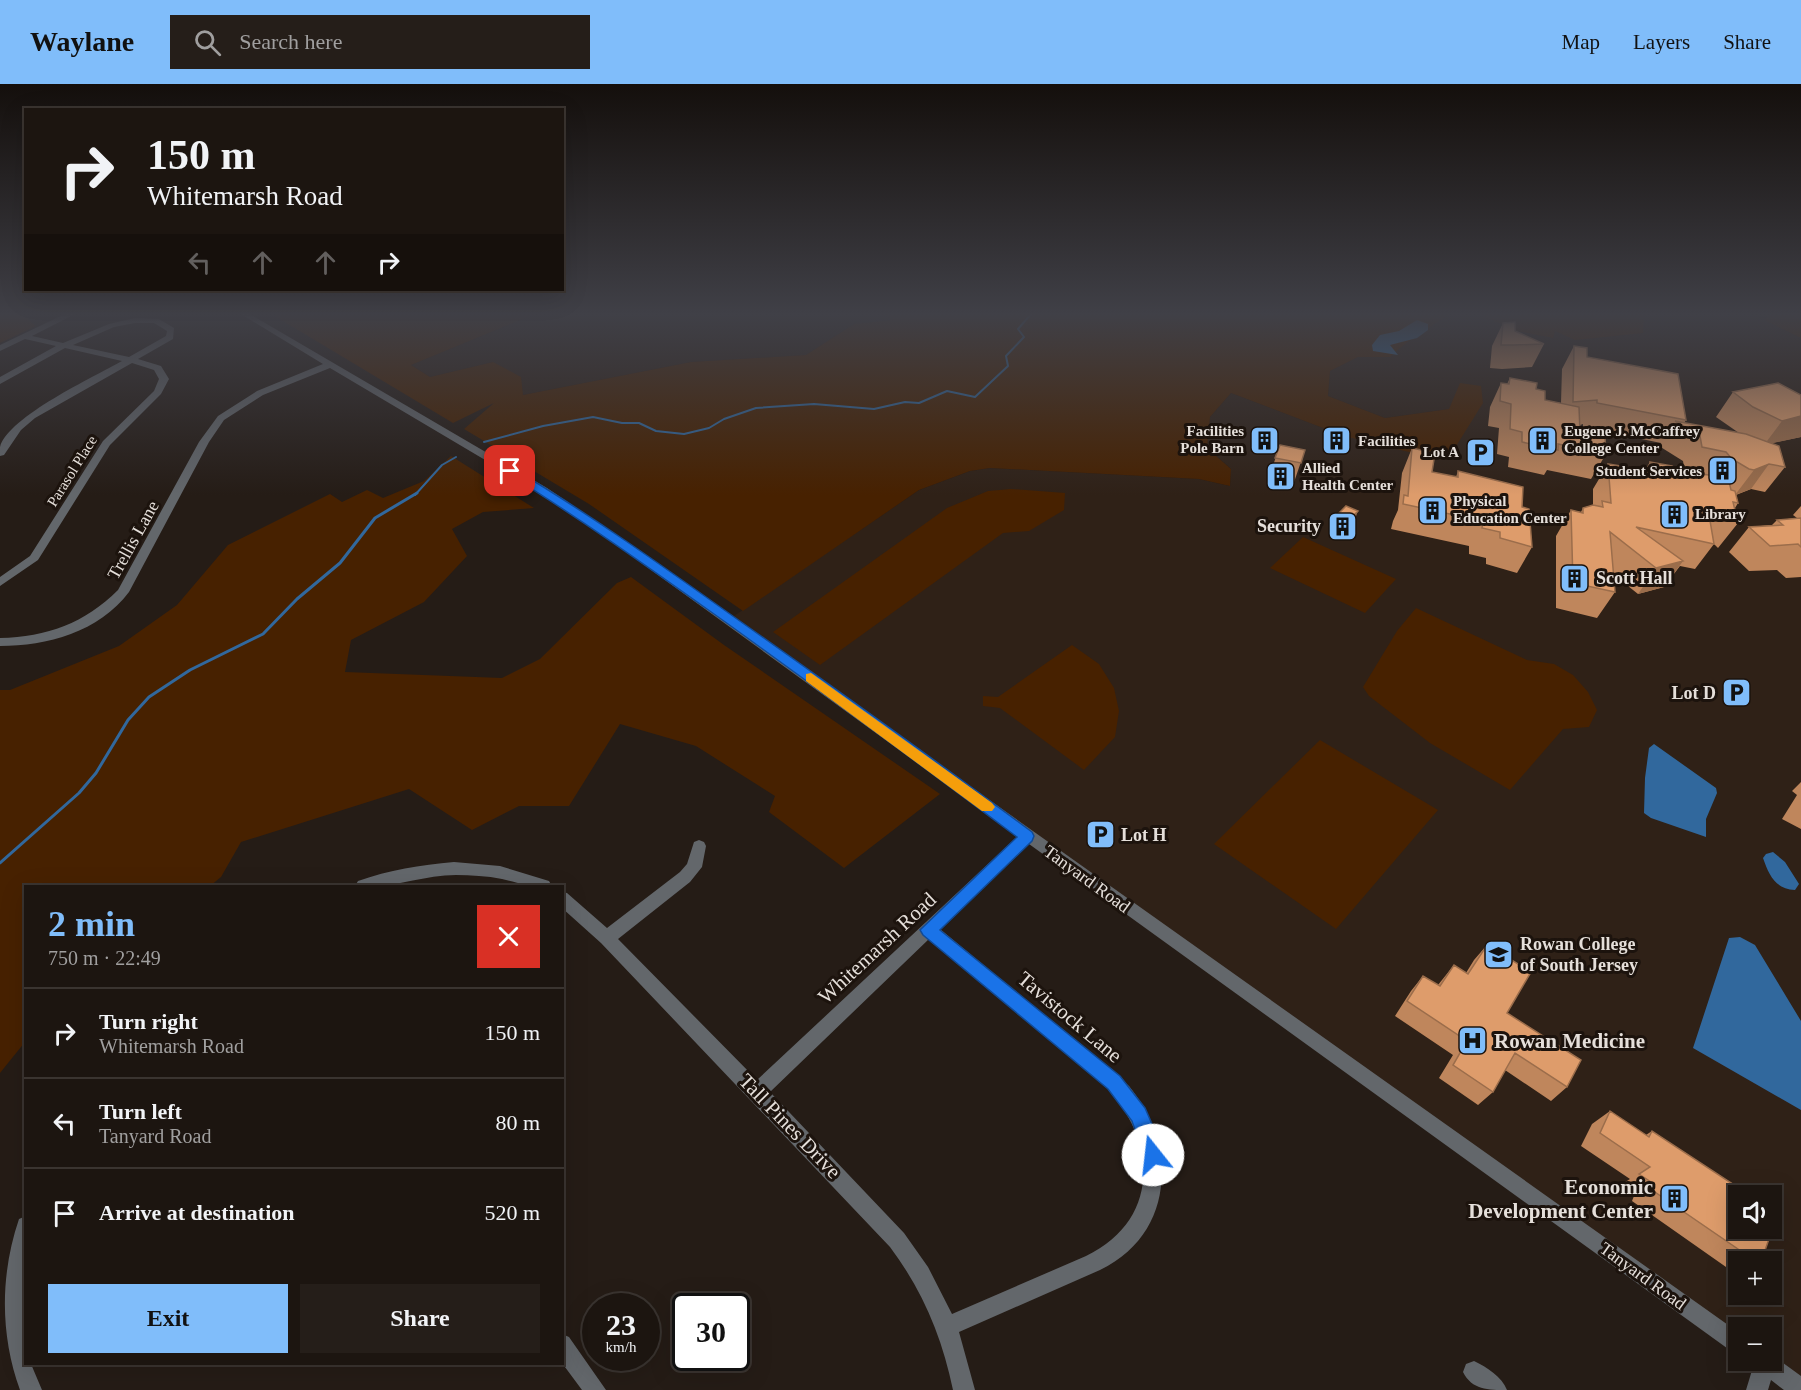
<!DOCTYPE html>
<meta charset="utf-8">
<style>
:root{--surface:#1c1510;--page:#251e19;--text:#f1f3f6;--muted:#a09f9f;--line:#3a3430;--accent:#80bdfa}
body{margin:0;font-family:Georgia,serif;background:var(--page);color:var(--text);height:100vh;display:flex;flex-direction:column;font-size:22px;white-space:nowrap}
*{box-sizing:border-box;margin:0}
p{font-size:20px;color:var(--muted)}
.icon{flex:none;width:33px;height:33px;fill:none;stroke:currentColor;stroke-width:2;stroke-linecap:round;stroke-linejoin:round}
.map{position:relative;flex:1;overflow:hidden}
.drawer{position:absolute;left:24px;top:801px;width:540px;height:480px;display:flex;flex-direction:column;background:var(--surface);border-radius:0px;box-shadow:0 6px 24px #0002,0 0 0 2px var(--line)}
.drawer>*{flex:none}
.top-card{position:absolute;left:24px;top:24px;width:540px;height:183px;border-radius:0px;box-shadow:0 6px 24px #0002,0 0 0 2px var(--line);background:#1c1510;color:var(--text);overflow:hidden}
.tools{position:absolute;left:1728px;top:1101px;display:grid;gap:12px}
.tools a{display:grid;place-items:center;width:54px;height:54px;border-radius:0px;background:var(--surface);box-shadow:0 6px 24px #0002,0 0 0 2px var(--line);font-size:30px}
.speed{position:absolute;left:582px;top:1209px;display:flex;gap:12px;font-size:30px;font-weight:700;text-align:center}
.speed>*{display:grid;place-content:center;width:78px;height:78px;border-radius:50%;background:var(--surface);box-shadow:0 6px 24px #0002,0 0 0 2px var(--line);line-height:1}
.speed small{font-size:15px;font-weight:400}
.speed .limit{border:3px solid #111;border-radius:9px;background:#fff;color:#111}
.pin{position:absolute;display:grid;place-items:center;width:51px;height:51px;color:#fff;margin:-26px;border-radius:12px;box-shadow:0 3px 9px #0006}
.me{position:absolute;width:66px;margin:-33px;rotate:344deg;stroke-linejoin:round;filter:drop-shadow(0 0 4px #0008)}
.turn{display:flex;align-items:center;gap:21px;height:126px;padding:0 24px;font-size:27px}
.turn .icon{width:78px;height:78px;stroke-width:2.5}
.turn b{display:block;font-size:42px;line-height:51px}
.lanes{display:flex;align-items:center;height:57px;padding:0 24px;background:#0003;justify-content:center;gap:30px;direction:ltr}
.lanes .off{opacity:.35}
.round{display:grid;place-items:center;flex:none;width:63px;height:63px;border-radius:0px;background:var(--page)}
.overview{display:flex;align-items:center;justify-content:space-between;height:102px;padding:0 24px}
h1{font-size:36px;font-weight:800;line-height:45px;color:var(--accent)}
.cta{display:flex;gap:12px;margin-top:auto;padding:12px 24px}
.cta a{flex:1;height:69px;border-radius:0px;background:var(--accent);color:#111;font-size:24px;font-weight:800;line-height:69px;text-align:center}
.cta a+a{background:var(--page);color:var(--text)}
ul{padding:0;list-style:none}
li{display:flex;align-items:center;gap:18px;height:90px;padding:0 24px;border-top:2px solid var(--line)}
li div{flex:1}
li b{display:block;font-size:22px}
li em{font-style:normal}
header{display:flex;align-items:center;gap:36px;box-sizing:border-box;height:84px;padding:0 30px;background:var(--accent);color:#111}
header strong{font-size:28px}
nav{display:flex;gap:33px;margin-inline-start:auto;font-size:21px}
.search{width:420px;height:54px;background:var(--page);display:flex;align-items:center;gap:15px;box-sizing:border-box;padding:0 21px;border-radius:0px;color:var(--muted);font-size:22px}
.map>svg:first-child{display:block}
.built{fill:#2f2117;fill-rule:evenodd}
.green{fill:#472100}
.water{fill:#31689d}
.lines{fill:none;stroke-linecap:round;stroke-linejoin:round}
.stream-far1{stroke:#31689d;stroke-width:2}
.stream{stroke:#31689d;stroke-width:3}
.minor{fill:#63676b;fill-rule:evenodd}
.wall{fill:#bf865c}
.shaded-wall{fill:#9b6d4b}
.building{fill:#de9c6b;stroke:#9b6d4b;stroke-width:1.5}
.route{fill:#1a73e8;stroke:#114b97;stroke-width:1.5}
.slow{fill:#f59e0b}
.labels{text-anchor:middle;dominant-baseline:central;stroke-width:6;stroke-linejoin:round;paint-order:stroke}
.far-poi-label{font-size:15px;font-weight:bold;fill:#e5dfda;stroke:#1c130d;text-anchor:start}
.far-street-label{font-size:15px;fill:#e5dfda;stroke:#1c130d}
.poi-label{font-size:18px;font-weight:bold;fill:#e5dfda;stroke:#1c130d;text-anchor:start}
.street-label{font-size:18px;fill:#e5dfda;stroke:#1c130d}
.near-street-label{font-size:21px;fill:#e5dfda;stroke:#1c130d}
.near-poi-label{font-size:21px;font-weight:bold;fill:#e5dfda;stroke:#1c130d;text-anchor:start}
</style>
<header>
<strong>Waylane</strong>
<div class="search"><svg class="icon" aria-label="search" viewBox="0 0 24 24"><circle cx="10" cy="10" r="6"/><path d="M15 15l6 6"/></svg>Search here</div>
<nav><a>Map</a><a>Layers</a><a>Share</a></nav>
</header>
<div class="map">
<svg width="1801" height="1306" viewBox="0 0 1801 1306">
<rect width="100%" height="100%" fill="#251c16"/>
<path class="built" d="M537,229h348l6,7 -37,4 -48,31 -115,7 -168,33 -30,-33 -63,15 -19,-12z
M1394,229h357l50,25v1048l-29,-26v-32h-34v14l-1010,-722 191,-130 51,-19 20,-3 209,11 31,7 1,-17 -24,-21 3,-31 21,-24 113,43 105,-27 -64,9 -57,-22 2,-25 28,-14zM1738,1112h34v32h-34zM1738,1178h34v32h-34z"/>
<path class="green" d="M0,229h20l16,13 -36,17z
M280,229h257l-126,52 19,12 63,-15 28,15 2,18 168,-33 115,-7 48,-31 37,-4 -6,-7h565c-19,15 -42,26 -60,44h-32l-28,14 -2,25 57,22 64,-9 11,-26 21,3 2,17 -30,48 -36,3 -73,-18 -113,-43 -21,24 -3,31 24,21 -1,17 -31,-7 -209,-11 -20,3 -51,19 -176,121 -154,-107 -125,-75 30,-26 -41,20 -180,-108z
M1476,229h168l-1,20 -68,7 -20,-9 -2,7 -36,-7z
M1772,229h29v25l-37,-18z
M451,372l83,52 -51,4 -31,17 15,27 -43,46 -73,38 -6,32 157,6 38,-19 77,-76 14,-6 93,68 216,149 -96,74 -75,-56 6,-16 -79,-50 -76,-22 -51,82h-50l-47,24 -63,-41 -168,53 -20,35 -11,9h-184l-1,156 -25,31v-383h10l109,-44 58,-41 51,-60 102,-51 12,8 25,-12 16,8 41,-17z
M1011,405l54,4 -1,17 -35,21 -26,2 -183,132 -47,-33 174,-124 41,-17z
M1303,453l93,42 -31,34 -95,-45z
M1416,524l111,52 27,4 19,11 15,17 9,18 -8,17 -26,2 -53,61 -80,-47 -61,-47 -6,-9 34,-56z
M1072,561l27,19 15,24 5,23 -4,26 -31,33 -84,-62 -17,-2v-10l15,1z
M1320,656l118,70 -102,119 -122,-85z"/>
<path class="water" d="M1417,236l11,4v6l-11,8 -27,7 8,10 -25,-4 -1,-6 8,-10 19,-4z
M1654,660l62,44 1,5 -11,26v18l-55,-19 -7,-5 1,-35 4,-30z
M1773,768l12,10 14,22 -4,6c-20,-1 -26,-15 -32,-32l3,-4z
M1740,853l15,8 46,76v89l-108,-62 36,-110z"/>
<g class="lines">
<path class="stream-far1" d="M484,358l59,-16 50,-9 29,6h17l17,8 28,3 25,-6 15,-9 32,-11 58,-4 60,5 31,-7 14,1 28,-12 28,6 33,-31 -2,-10 18,-19 -6,-8 14,-16
M415,411l27,-30 14,-8"/>
<path class="stream" d="M0,779l79,-70 17,-20 32,-53 21,-23 41,-27 73,-36 34,-35 43,-36 35,-45 42,-25"/>
<path class="minor" d="M67,229h10l-45,23 31,7 46,-19 26,-6 24,1 15,9 -1,11 -35,20 23,7 8,13 -8,15 -51,51 -72,115 -38,26v-9l30,-21 73,-115 51,-50 5,-12 -5,-9 -22,-7 -97,55 -14,12 -17,25 -4,1c0,-3 0,-6 0,-9 9,-31 94,-70 122,-86l-57,-13 -65,36v-7l56,-31 -31,-7 -25,12v-6zM135,239h19l13,8 -1,5 -37,21 -56,-12 41,-18z
M239,229h9l299,175 68,46 1123,798v22l-7,-3 -702,-507 -89,85 189,157c48,59 47,147 -29,184l-141,62 16,58h-22c-11,-53 -30,-99 -63,-143l-289,-304 -39,-35v-16l5,1 40,35 73,-56 7,-8 7,-22 5,-2 5,2 2,4 -4,21 -12,15 -72,57 139,141 261,-244 -411,-298 -68,-46 -209,-124 -67,27 -39,25 -15,22 -80,150c-30,40 -82,54 -129,54v-8c47,-1 85,-15 118,-48l81,-148 19,-26 39,-25 66,-27zM929,855l179,150c50,55 51,132 -22,167l-134,58 -24,-47 -24,-34 -134,-141z
M454,778l46,4 49,15 3,5c-18,2 -33,-3 -50,-7 -15,-3 -31,-4 -46,-4 -34,0 -67,15 -101,11l3,-5c31,-11 62,-16 96,-19z
M26,1132v51l-4,42 4,55h5l11,26h-22c-20,-55 -20,-115 -1,-171z
M562,1250l7,3 37,53h-24l-20,-27z
M1772,1271l29,21v14h-17l-13,-10 -3,10h-22l7,-23 -2,-7h21z
M1474,1277c13,6 28,16 33,29 -19,0 -35,0 -44,-18l3,-8z"/>
</g>
<path class="wall" d="M1503,239l12,8 29,13 -12,23 -30,2 -12,-1 2,-22z
M1574,262l13,11 99,63 -2,3 55,10 -23,-16 17,-25 68,3v42l-29,6 13,24 -20,25 -14,-3 -15,6 2,8 -3,5 3,15 -20,25 -4,-4 -19,25 -15,-3 -16,21 -26,7 -25,-20 2,18 -18,26 -41,-10v-72l15,-26 10,2 2,-4 10,-3v-16l15,-25 37,6 5,-8 31,10h4l-2,-11 -24,-15 2,-3 -78,-16v-3l-3,1v7l26,22 -15,25 -44,-9 -3,5 -36,-8 1,-10 -12,-3 2,-26 -11,-2 2,-19 11,-24 6,1 3,-6 26,11 9,11 16,3 1,-34z
M1280,361l25,5 -13,38 -25,-5z
M1412,364l20,24 24,5 2,-6 64,36 10,40 -15,26 -31,-9v-6l-17,-4v-8l-78,-17 2,-8 5,-11 4,-37z
M1346,422l7,18 -9,9 -12,-5 5,-13z
M1801,422v71l-15,1 -9,-8 -28,1 -20,-19 20,-25 23,-2 5,-5 20,-2 -4,-3z
M1801,698v47l-19,-10 15,-24 -5,-4z
M1487,861l20,68 60,74 -16,14 -46,-31 -12,22 -15,13 -39,-27 14,-23 -58,-39 16,-25 12,-15 15,9 16,-20 12,8 8,-13z
M1610,1027l36,24 6,-4 109,131h-23v11l-2,1 -104,-73 2,-5 -15,-10 11,-7 -49,-33 11,-22z"/>
<path class="shaded-wall" d="M1801,332v21l-37,8 18,-24z
M1769,380l-18,25 -16,6 19,-25z
M1358,427l-5,13 -9,9 5,-13z
M1683,477l-19,26 -26,7 18,-26z"/>
<path class="building" d="M1515,238v9l29,13 -30,1h-13l2,-22z
M1574,262l13,2v9l91,17 8,46 -89,-17v-3l-24,2z
M1510,294l27,5 -1,6 9,2v9l34,7 1,25 25,5 1,17 -48,-10v6l-36,-8v-10l-12,-3 1,-25 -11,-3 1,-18 8,1z
M1778,299l23,12v21l-19,5 -29,-14 -20,-15z
M1675,337l71,13 33,12 6,21 -16,-3 -15,6 -5,-1 -17,-10 -6,-7 -24,-5 -2,-11z
M1280,361l25,5 -4,13 -26,-5z
M1412,364l23,5 -3,19 26,5v-6l65,16 -1,20 7,2 3,38 -32,-9v-6l-18,-4 1,-7 -80,-17 1,-9 4,1z
M1650,378l22,4 9,6 47,5 3,13 4,1 3,12 -5,-1 5,21 -11,-10 -19,-4 6,35 -78,-17 47,34 -27,7 -46,-36 5,60 -42,-9 -2,-73 12,3v-5l10,-3 10,2 -1,-6 9,2 -3,-39 43,7z
M1346,422l12,5 -9,9 -12,-5z
M1801,434v29l-3,-3 -28,2 -21,-19 34,-2 -6,-5z
M1487,861l44,27 -24,41 74,47 -14,27 -52,-34 -22,39 -40,-27 14,-24 -60,-40 16,-25 17,10 14,-21 14,9z
M1610,1027l39,26 3,-6 99,65h-13v32h34v-19l6,4 -17,49h-4l-105,-72 2,-6 -15,-10 11,-7 -50,-34z"/>
<linearGradient id="sky" x2="0" y2="1"><stop stop-color="#140f0c"/><stop offset="0.56" stop-color="#404047"/><stop offset="1" stop-color="#404047" stop-opacity="0"/></linearGradient>
<rect width="1801" height="411" fill="url(#sky)"/>
<path class="route" d="M506,385h8c77,46 150,98 223,150 99,70 198,141 295,213l2,4 -2,5 -92,89 180,146 25,32 14,32 3,15 -3,7 -6,2 -7,-2 -14,-41 -24,-32 -185,-154 -3,-5 97,-93c-96,-72 -192,-143 -289,-213 -73,-52 -145,-104 -222,-151z"/>
<path class="slow" d="M811,589l181,130 3,4 -3,4h-10l-176,-130v-7z"/>
<defs>
<symbol id="building-square" viewBox="-11 -11 22 22"><rect x="-9" y="-9" width="18" height="18" rx="4" fill="#80bdfa" stroke="#1c130d"/><path d="M-4-6H4V6H1V3H-1V6H-4ZM-2.5-4.3h1.7v1.8h-1.7ZM.8-4.3h1.7v1.8H.8ZM-2.5-1h1.7V.8h-1.7ZM.8-1h1.7V.8H.8Z" fill="#111"/></symbol>
<symbol id="parking-square" viewBox="-11 -11 22 22"><rect x="-9" y="-9" width="18" height="18" rx="4" fill="#80bdfa" stroke="#1c130d"/><path d="M-3.5-5.5H1a3.5 3.5 0 0 1 0 7H-1V5.5H-3.5ZM-1-3.4V-.6H.8a1.4 1.4 0 0 0 0-2.8Z" fill="#111"/></symbol>
<symbol id="university-square" viewBox="-11 -11 22 22"><rect x="-9" y="-9" width="18" height="18" rx="4" fill="#80bdfa" stroke="#1c130d"/><path d="M0-5L7-2L0 1L-7-2ZM-4 1L0 2.5L4 1V4Q0 6-4 4Z" fill="#111"/></symbol>
<symbol id="hospital-square" viewBox="-11 -11 22 22"><rect x="-9" y="-9" width="18" height="18" rx="4" fill="#80bdfa" stroke="#1c130d"/><path d="M-5-5h3v3.5h4V-5h3V5h-3V1.5h-4V5h-3Z" fill="#111"/></symbol>
</defs>
<g fill-rule="evenodd">
<use href="#building-square" x="1248" y="340" width="33" height="33"/>
<use href="#building-square" x="1526" y="340" width="33" height="33"/>
<use href="#building-square" x="1320" y="340" width="33" height="33"/>
<use href="#parking-square" x="1464" y="352" width="33" height="33"/>
<use href="#building-square" x="1706" y="370" width="33" height="33"/>
<use href="#building-square" x="1264" y="376" width="33" height="33"/>
<use href="#building-square" x="1416" y="410" width="33" height="33"/>
<use href="#building-square" x="1658" y="414" width="33" height="33"/>
<use href="#building-square" x="1326" y="426" width="33" height="33"/>
<use href="#building-square" x="1558" y="478" width="33" height="33"/>
<use href="#parking-square" x="1720" y="592" width="33" height="33"/>
<use href="#parking-square" x="1084" y="734" width="33" height="33"/>
<use href="#university-square" x="1482" y="854" width="33" height="33"/>
<use href="#hospital-square" x="1456" y="940" width="33" height="33"/>
<use href="#building-square" x="1658" y="1098" width="33" height="33"/>
</g>
<g class="labels">
<g class="far-poi-label">
<text x="1244" y="347" text-anchor="end">Facilities<tspan x="1244" dy="17">Pole Barn</tspan></text>
<text x="1564" y="347">Eugene J. McCaffrey<tspan x="1564" dy="17">College Center</tspan></text>
<text x="1358" y="357">Facilities</text>
<text x="1459" y="368" text-anchor="end">Lot A</text>
<text x="1302" y="384">Allied<tspan x="1302" dy="17">Health Center</tspan></text>
<text x="1702" y="387" text-anchor="end">Student Services</text>
<text x="1453" y="417">Physical<tspan x="1453" dy="17">Education Center</tspan></text>
<text x="1695" y="430">Library</text>
</g>
<g class="far-street-label">
<text transform="translate(72 387) rotate(-58)">Parasol Place</text>
</g>
<g class="poi-label">
<text x="1321" y="442" text-anchor="end">Security</text>
<text x="1596" y="494">Scott Hall</text>
<text x="1716" y="609" text-anchor="end">Lot D</text>
<text x="1121" y="751">Lot H</text>
<text x="1520" y="860">Rowan College<tspan x="1520" dy="21">of South Jersey</tspan></text>
</g>
<g class="street-label">
<text transform="translate(133 456) rotate(-61)">Trellis Lane</text>
<text transform="translate(1087 795) rotate(36)">Tanyard Road</text>
<text transform="translate(1643 1192) rotate(36)">Tanyard Road</text>
</g>
<g class="near-street-label">
<text transform="translate(877 864) rotate(-43)">Whitemarsh Road</text>
<text transform="translate(1070 933) rotate(40)">Tavistock Lane</text>
<text transform="translate(790 1042) rotate(46)">Tall Pines Drive</text>
</g>
<g class="near-poi-label">
<text x="1494" y="957">Rowan Medicine</text>
<text x="1653" y="1103" text-anchor="end">Economic<tspan x="1653" dy="24">Development Center</tspan></text>
</g>
</g>
</svg>
<div class="tools">
<a><svg class="icon" aria-label="sound" viewBox="0 0 24 24"><path d="M4 9h4l5-4v14l-5-4H4zM17 9q2 3 0 6"/></svg></a>
<a>+</a>
<a>−</a>
</div>
<div class="speed"><div>23<small>km/h</small></div><div class="limit">30</div></div>
<div class="pin" style="left:510px;top:387px;background:#d93025"><svg class="icon" aria-label="arrive" viewBox="0 0 24 24"><path d="M6 21V4h12l-3 4 3 4H6"/></svg></div>
<svg class="me" style="left:1153px;top:1071px" viewBox="-20 -20 40 40"><circle r="19" fill="#fff"/><path d="M0-13L10 11 0 6-10 11z" fill="#1a73e8"/></svg>
<div class="top-card">
<div class="turn"><svg class="icon" aria-label="right" viewBox="0 0 24 24"><path d="M7 20v-9h11M14 6l5 5-5 5"/></svg><div><b>150 m</b>Whitemarsh Road</div></div>
<div class="lanes"><svg class="icon off" aria-label="left" viewBox="0 0 24 24"><path d="M17 20v-9H6M10 6l-5 5 5 5"/></svg><svg class="icon off" aria-label="ahead" viewBox="0 0 24 24"><path d="M12 20V5M6 11l6-6 6 6"/></svg><svg class="icon off" aria-label="ahead" viewBox="0 0 24 24"><path d="M12 20V5M6 11l6-6 6 6"/></svg><svg class="icon" aria-label="right" viewBox="0 0 24 24"><path d="M7 20v-9h11M14 6l5 5-5 5"/></svg></div>
</div>
<section class="drawer">
<div class="overview"><div><h1>2 min</h1><p>750 m · 22:49</p></div><a class="round" style="background:#d93025;color:#fff"><svg class="icon" aria-label="close" viewBox="0 0 24 24"><path d="M6 6l12 12M18 6L6 18"/></svg></a></div>
<ul>
<li><svg class="icon" aria-label="right" viewBox="0 0 24 24"><path d="M7 20v-9h11M14 6l5 5-5 5"/></svg><div><b>Turn right</b><p>Whitemarsh Road</p></div><em>150 m</em></li>
<li><svg class="icon" aria-label="left" viewBox="0 0 24 24"><path d="M17 20v-9H6M10 6l-5 5 5 5"/></svg><div><b>Turn left</b><p>Tanyard Road</p></div><em>80 m</em></li>
<li><svg class="icon" aria-label="arrive" viewBox="0 0 24 24"><path d="M6 21V4h12l-3 4 3 4H6"/></svg><div><b>Arrive at destination</b></div><em>520 m</em></li>
</ul>
<div class="cta"><a>Exit</a><a>Share</a></div>
</section>
</div>
